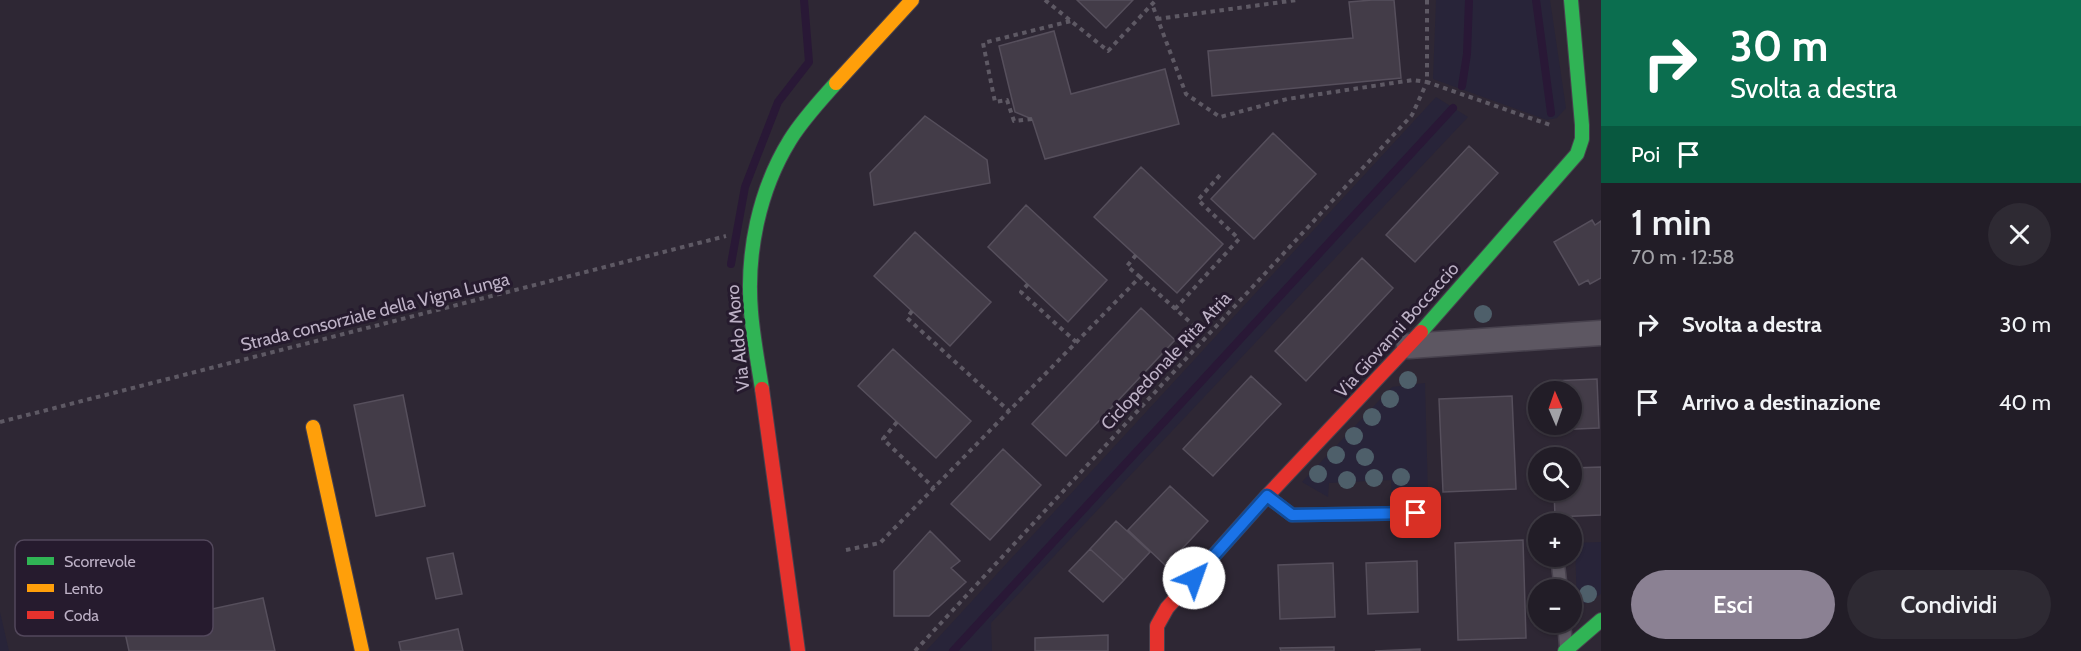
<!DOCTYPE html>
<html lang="it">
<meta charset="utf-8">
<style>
:root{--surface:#221d27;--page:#2e2a33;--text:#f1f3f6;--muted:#a2a2a7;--line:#3f3b44;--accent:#8b8193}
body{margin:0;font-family:Cabin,sans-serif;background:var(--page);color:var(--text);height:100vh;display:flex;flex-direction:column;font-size:22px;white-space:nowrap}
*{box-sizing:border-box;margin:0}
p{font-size:20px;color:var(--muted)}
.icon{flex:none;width:33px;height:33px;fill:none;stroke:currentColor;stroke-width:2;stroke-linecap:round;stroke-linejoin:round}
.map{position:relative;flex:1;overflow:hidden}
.panel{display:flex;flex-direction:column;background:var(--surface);width:480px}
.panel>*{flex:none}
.hud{background:#0b6e4f;color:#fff;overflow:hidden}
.needle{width:39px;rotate:358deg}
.tools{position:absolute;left:1528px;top:381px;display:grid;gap:12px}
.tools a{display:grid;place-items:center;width:54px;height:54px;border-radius:50%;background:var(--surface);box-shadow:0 2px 4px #0004,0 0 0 2px var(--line);font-size:30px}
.pin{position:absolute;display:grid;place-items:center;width:51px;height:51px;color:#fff;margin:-26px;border-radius:12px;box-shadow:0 3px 9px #0006}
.me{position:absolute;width:66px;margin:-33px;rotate:42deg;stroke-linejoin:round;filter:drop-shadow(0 0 4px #0008)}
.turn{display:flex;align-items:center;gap:21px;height:126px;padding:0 30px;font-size:27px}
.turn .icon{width:78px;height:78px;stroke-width:2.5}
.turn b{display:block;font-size:42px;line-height:51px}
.then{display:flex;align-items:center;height:57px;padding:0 30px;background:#0003;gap:12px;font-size:22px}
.round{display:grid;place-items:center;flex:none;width:63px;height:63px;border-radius:32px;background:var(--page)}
.headline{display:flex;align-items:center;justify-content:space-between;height:102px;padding:0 30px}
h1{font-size:36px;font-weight:600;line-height:45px}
.action{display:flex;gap:12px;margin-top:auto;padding:12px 30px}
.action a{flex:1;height:69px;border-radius:36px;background:var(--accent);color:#fff;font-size:24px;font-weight:600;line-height:69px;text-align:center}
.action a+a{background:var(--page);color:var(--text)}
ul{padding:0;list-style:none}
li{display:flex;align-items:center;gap:18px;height:78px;padding:0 30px}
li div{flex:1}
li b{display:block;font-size:22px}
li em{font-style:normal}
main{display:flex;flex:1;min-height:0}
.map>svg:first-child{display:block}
.green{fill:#282439}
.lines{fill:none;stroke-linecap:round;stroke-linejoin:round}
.stream{stroke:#291836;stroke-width:8}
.building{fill:#433c48;stroke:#564f5c;stroke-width:1.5}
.lane-casing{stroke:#48424e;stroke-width:15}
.street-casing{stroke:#48424e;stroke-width:27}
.fast-casing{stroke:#48424e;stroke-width:16}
.slow-casing{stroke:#48424e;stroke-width:16}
.jam-casing{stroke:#48424e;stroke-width:16}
.path{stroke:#5e5964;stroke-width:4;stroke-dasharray:4.5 4.5;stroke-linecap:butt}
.lane{stroke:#5d5762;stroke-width:12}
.street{stroke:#5d5762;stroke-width:24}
.fast{stroke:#30b455;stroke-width:14}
.slow{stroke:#ff9f0a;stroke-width:14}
.jam{stroke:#e5322d;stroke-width:14}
.tree{fill:#4e5f6a}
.route-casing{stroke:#114b97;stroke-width:15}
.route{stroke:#1a73e8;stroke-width:10}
.labels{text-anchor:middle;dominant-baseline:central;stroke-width:6;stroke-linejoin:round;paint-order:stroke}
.street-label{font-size:18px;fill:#bdb1c6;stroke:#261b2e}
.key{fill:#261b2e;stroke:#53485c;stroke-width:1.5}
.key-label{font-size:16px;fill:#bdb1c6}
</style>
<main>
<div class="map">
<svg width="1601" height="651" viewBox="0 0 1601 651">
<rect width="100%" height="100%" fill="#2e2734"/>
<path class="green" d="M1436,0h114l16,108 -9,10 -10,2 -114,-41z
M1436,97l32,20 -477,506 1,28h-66z
M1425,383l3,112 -36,1 -1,-16 -62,3 -1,14 -26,-15 90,-95z
M1601,542v52l-24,14 -2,-65z
M0,612l9,39h-9z"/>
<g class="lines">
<path class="stream" d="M1536,0l15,113
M1462,86l5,-32 2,-54
M731,264l14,-77 33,-85 31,-40 -5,-62
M953,651l500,-543"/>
</g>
<path class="building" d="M1077,0h56l-27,28z
M1372,0h22l7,78 -189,18 -4,-45 145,-13 -4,-36z
M1054,31l17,63 94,-25 14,55 -134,35 -13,-40 -17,-7 -16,-66z
M925,116l62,44 3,23 -116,22 -4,-32z
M1273,133l43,41 -62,65 -43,-40z
M1469,146l29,27 -83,89 -29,-27z
M1141,167l82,77 -46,49 -83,-76z
M1026,205l81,75 -39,42 -80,-75z
M1592,220l3,5 6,-4v57l-11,6 -2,-4 -9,5 -25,-43z
M915,232l76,70 -41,44 -76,-70z
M1362,258l31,30 -87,93 -31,-30z
M1141,308l34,32 -109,116 -34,-32z
M893,349l78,72 -35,37 -78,-72z
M1251,376l30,28 -68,72 -30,-27z
M1597,379l2,49 -46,2v-6h19v-32h-20l-1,-11z
M403,395l22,111 -49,10 -22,-111z
M1512,396l4,93 -73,3 -4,-93z
M1003,449l38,36 -51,55 -39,-36z
M1601,467v48l-46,2 -1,-27h18v-22z
M1170,486l38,35 -42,45 -38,-36z
M1116,521l34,31 -26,28 -34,-31z
M930,531l30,30 -9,7 15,14 -37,34h-35v-45z
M1523,540l3,98 -68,2 -3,-97z
M1090,549l34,31 -21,22 -34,-31z
M453,553l9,41 -26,5 -9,-41z
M1417,561l1,51 -50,2 -2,-51z
M1333,563l2,54 -55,2 -2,-54z
M263,598l12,53h-146l-5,-23z
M458,629l5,22h-62l-2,-9z
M1108,635v16h-73v-13z
M1334,647v4h-53l-1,-3z
M1420,649v2h-45z"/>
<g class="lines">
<defs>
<path id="lane" d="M1268,497l24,18 125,-2
M1557,556l4,34
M1564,622l2,24"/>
<path id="street" d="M1409,346l192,-13"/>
<path id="fast" d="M1421,332l156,-178 5,-15v-14l-11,-125
M762,389c-4,-26 -9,-52 -11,-77 -5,-59 8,-122 39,-172 13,-21 30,-39 46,-57
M1565,651l36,-31"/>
<path id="slow" d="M836,83l76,-83
M313,427l49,224"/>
<path id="jam" d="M762,389l36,262
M1157,651v-25l10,-18 100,-112 154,-164"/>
</defs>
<use href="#lane" class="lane-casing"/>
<use href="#street" class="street-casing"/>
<use href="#fast" class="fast-casing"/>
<use href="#slow" class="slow-casing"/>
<use href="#jam" class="jam-casing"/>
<path class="path" d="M1045,0l63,51 48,-51
M1427,0v82l126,44
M1157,19l140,-19
M1032,119l-18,2 -7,-21 -12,2 -12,-59 88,-22
M1136,255l-9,11 13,11
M1028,284l-7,8 55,50
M1175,309l64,-70 -41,-39 22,-25
M912,311l-5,7 102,93
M0,422l726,-186
M897,422l-14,17 51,49
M846,550l34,-7 260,-266 61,55
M915,651l497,-536 15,-33 -14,-2 -126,19 -67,18 -34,-23 -34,-90"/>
<use href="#lane" class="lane"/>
<use href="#street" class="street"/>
<use href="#fast" class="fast"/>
<use href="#slow" class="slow"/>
<use href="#jam" class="jam"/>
</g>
<g class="tree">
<circle cx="1483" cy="314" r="9"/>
<circle cx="1408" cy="380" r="9"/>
<circle cx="1390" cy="399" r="9"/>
<circle cx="1372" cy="417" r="9"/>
<circle cx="1354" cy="436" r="9"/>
<circle cx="1336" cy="455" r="9"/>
<circle cx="1365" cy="457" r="9"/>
<circle cx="1318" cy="474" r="9"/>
<circle cx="1401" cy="477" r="9"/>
<circle cx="1374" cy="478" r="9"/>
<circle cx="1347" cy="480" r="9"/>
<circle cx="1588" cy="594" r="9"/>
</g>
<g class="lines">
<defs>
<path id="route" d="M1194,578l73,-82 25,19 124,-2"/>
</defs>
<use href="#route" class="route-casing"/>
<use href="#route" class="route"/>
</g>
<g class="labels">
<g class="street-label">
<text transform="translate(375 312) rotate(-14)">Strada consorziale della Vigna Lunga</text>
<text transform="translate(1397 330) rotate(-48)">Via Giovanni Boccaccio</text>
<text transform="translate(738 338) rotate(-96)">Via Aldo Moro</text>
<text transform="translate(1166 361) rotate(-47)">Ciclopedonale Rita Atria</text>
</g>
</g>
<rect x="15" y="540" width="198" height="96" rx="9" class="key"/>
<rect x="27" y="557" width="27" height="8" fill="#30b455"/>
<rect x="27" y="584" width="27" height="8" fill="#ff9f0a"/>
<rect x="27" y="611" width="27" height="8" fill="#e5322d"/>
<g class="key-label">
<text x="64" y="567">Scorrevole</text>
<text x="64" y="594">Lento</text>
<text x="64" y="621">Coda</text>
</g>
</svg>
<div class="tools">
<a><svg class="needle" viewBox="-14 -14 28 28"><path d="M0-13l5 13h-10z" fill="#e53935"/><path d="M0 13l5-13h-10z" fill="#a2a2a7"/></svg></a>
<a><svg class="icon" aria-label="search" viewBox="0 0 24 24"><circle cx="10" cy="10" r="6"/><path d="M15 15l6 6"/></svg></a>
<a>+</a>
<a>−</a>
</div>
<div class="pin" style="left:1416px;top:513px;background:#d93025"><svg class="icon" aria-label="arrive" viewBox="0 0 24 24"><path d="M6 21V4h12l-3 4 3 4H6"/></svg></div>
<svg class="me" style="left:1194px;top:578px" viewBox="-20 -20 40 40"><circle r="19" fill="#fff"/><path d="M0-13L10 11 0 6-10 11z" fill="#1a73e8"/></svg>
</div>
<section class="panel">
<div class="hud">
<div class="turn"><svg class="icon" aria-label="right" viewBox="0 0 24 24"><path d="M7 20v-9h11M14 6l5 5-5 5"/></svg><div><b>30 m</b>Svolta a destra</div></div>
<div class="then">Poi<svg class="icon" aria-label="arrive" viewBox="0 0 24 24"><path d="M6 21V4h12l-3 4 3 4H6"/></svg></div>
</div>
<div class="headline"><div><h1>1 min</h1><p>70 m · 12:58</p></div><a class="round"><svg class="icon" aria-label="close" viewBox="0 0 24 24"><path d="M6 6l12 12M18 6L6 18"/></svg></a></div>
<ul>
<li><svg class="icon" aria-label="right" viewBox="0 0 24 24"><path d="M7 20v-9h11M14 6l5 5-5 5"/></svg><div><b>Svolta a destra</b></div><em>30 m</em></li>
<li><svg class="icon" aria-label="arrive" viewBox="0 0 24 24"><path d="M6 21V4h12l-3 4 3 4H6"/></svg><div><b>Arrivo a destinazione</b></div><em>40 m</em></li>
</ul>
<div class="action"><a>Esci</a><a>Condividi</a></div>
</section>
</main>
